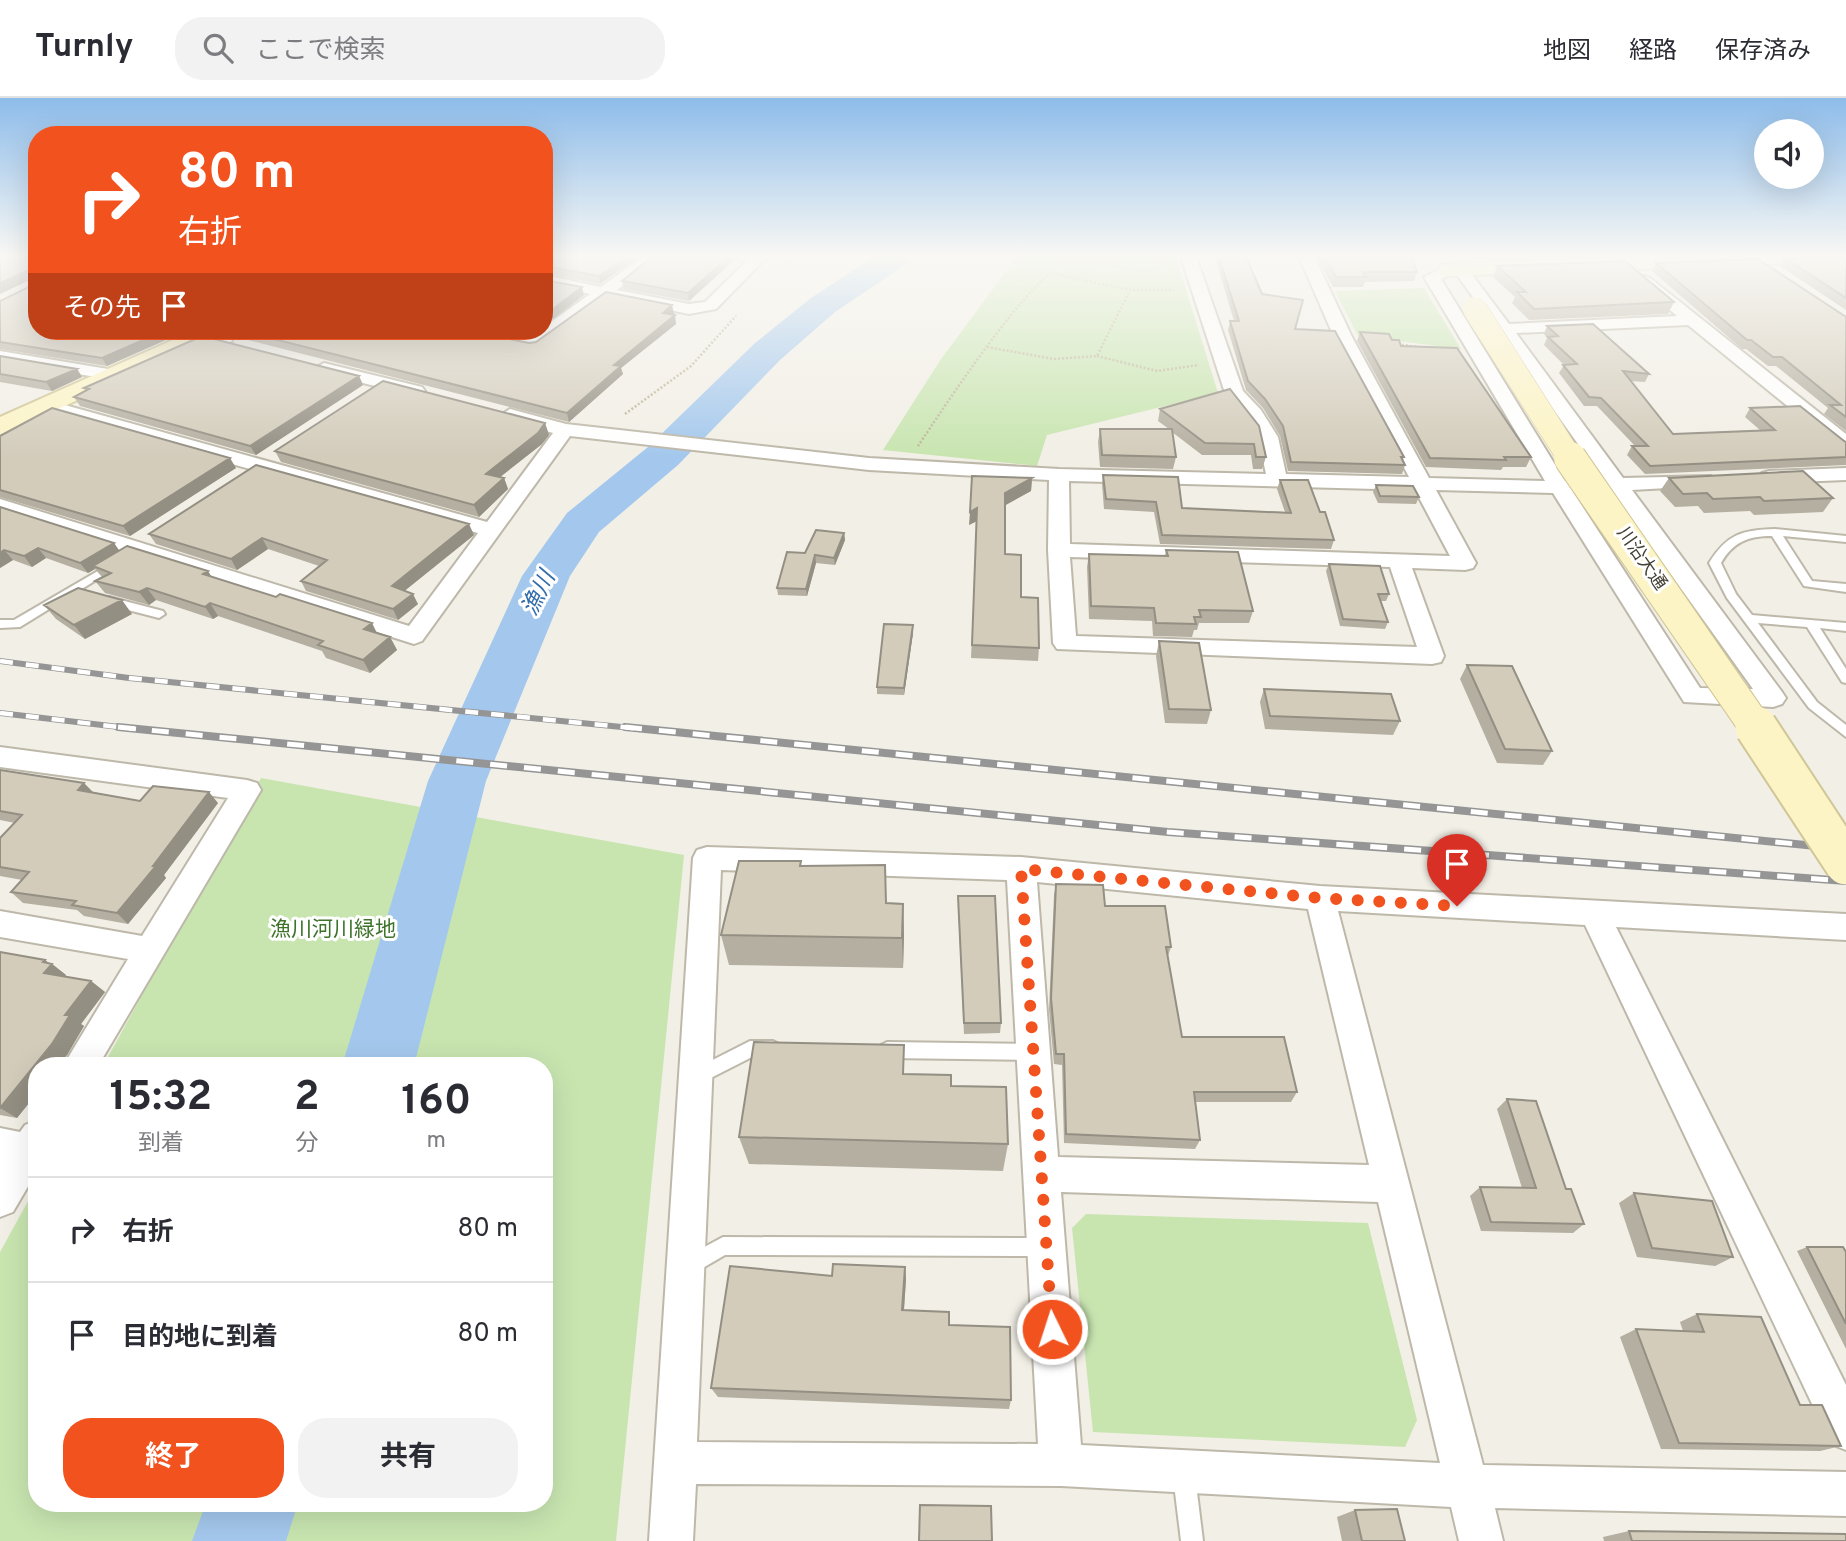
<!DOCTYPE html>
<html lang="ja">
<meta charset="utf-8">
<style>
:root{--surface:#fff;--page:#f2f2f3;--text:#2b2b33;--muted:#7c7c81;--line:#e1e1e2;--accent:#f1521e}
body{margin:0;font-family:Overpass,"Noto Sans JP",sans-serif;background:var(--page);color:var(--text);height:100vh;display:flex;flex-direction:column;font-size:26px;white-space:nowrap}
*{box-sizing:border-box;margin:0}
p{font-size:23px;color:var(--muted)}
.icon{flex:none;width:38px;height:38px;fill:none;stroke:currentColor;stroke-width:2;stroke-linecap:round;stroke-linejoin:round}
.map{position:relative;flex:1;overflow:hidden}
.details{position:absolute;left:28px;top:959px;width:525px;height:455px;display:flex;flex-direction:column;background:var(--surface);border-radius:28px;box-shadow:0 7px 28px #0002}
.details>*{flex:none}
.guide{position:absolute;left:28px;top:28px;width:525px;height:214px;border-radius:28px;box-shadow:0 7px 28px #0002;background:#f1521e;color:#fff;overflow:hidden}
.fabs{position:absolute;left:1754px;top:21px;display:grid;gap:14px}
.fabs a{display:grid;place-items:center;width:70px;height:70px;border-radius:50%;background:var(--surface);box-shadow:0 7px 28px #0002;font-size:35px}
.pin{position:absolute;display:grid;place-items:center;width:60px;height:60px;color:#fff;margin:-72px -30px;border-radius:50% 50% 50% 0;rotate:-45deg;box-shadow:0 0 7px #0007}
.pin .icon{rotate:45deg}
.me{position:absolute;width:77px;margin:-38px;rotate:356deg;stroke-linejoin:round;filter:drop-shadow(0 0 5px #0008)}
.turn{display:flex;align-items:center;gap:24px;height:147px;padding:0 35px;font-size:32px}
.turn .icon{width:91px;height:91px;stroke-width:2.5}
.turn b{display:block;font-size:49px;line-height:60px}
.then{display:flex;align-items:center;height:66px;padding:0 35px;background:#0003;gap:14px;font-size:26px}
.eta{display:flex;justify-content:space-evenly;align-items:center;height:119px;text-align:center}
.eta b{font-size:42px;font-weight:700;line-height:49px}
.button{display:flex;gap:14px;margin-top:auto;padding:14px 35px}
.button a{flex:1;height:80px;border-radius:28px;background:var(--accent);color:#fff;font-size:28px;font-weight:700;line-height:80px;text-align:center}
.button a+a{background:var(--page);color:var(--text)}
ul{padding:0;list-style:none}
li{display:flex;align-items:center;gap:21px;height:105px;padding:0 35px;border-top:2px solid var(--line)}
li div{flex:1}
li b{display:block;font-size:26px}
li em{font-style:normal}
header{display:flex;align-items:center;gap:42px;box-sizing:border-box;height:98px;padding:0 35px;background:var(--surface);border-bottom:2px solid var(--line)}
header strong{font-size:33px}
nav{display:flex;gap:38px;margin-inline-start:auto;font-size:24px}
.search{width:490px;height:63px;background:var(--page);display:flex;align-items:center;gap:18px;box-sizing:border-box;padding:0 24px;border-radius:28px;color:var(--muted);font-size:26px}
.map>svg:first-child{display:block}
.green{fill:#c8e5b0}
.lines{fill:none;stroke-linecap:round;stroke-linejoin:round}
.river{fill:#a4c8ed;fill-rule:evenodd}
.lane-casing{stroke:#bdb8a9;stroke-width:4}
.street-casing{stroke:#bdb8a9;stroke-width:4}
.secondary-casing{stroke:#d0c697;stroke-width:4}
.path{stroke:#beb59a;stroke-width:2.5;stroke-dasharray:2 2;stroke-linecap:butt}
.lane{fill:#fff;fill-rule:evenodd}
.street{fill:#fff;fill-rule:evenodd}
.secondary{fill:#fcf4c5;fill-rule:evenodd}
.rail-far1-casing{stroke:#959595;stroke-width:6}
.rail-casing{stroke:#959595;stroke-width:8}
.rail-far1{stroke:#fff;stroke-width:4.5;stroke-dasharray:13;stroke-linecap:butt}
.rail{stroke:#fff;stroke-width:5;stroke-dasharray:17;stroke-linecap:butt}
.secondary-bridge-far2-casing{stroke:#d0c697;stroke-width:25;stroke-linecap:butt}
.secondary-bridge-far1-casing{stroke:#d0c697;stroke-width:34;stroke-linecap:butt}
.secondary-bridge-casing{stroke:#d0c697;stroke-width:45;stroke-linecap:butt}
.secondary-bridge-far2{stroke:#fcf4c5;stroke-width:24}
.secondary-bridge-far1{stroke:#fcf4c5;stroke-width:32}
.secondary-bridge{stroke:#fcf4c5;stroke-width:41}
.wall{fill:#b5afa1}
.shaded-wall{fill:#948f83}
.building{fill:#d3ccbb;stroke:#948f83;stroke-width:2}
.route{stroke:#f1521e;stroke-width:12;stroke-dasharray:0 21.6}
.labels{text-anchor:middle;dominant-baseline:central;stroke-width:6;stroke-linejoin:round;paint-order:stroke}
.far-street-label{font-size:18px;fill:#444035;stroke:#fff}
.park-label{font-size:21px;fill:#3f732b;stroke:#fff}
.water-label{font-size:23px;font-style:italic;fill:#336dab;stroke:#fff}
</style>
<header>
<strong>Turnly</strong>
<div class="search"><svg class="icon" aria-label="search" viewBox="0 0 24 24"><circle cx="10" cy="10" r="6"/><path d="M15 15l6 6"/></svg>ここで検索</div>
<nav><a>地図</a><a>経路</a><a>保存済み</a></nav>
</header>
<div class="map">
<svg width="1846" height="1443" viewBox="0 0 1846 1443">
<rect width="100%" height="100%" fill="#f2efe6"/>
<path class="green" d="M1019,156h156l43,139 -171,42 -10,31 -154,-16 58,-91z
M1424,190l37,61 -103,-13 -23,-45z
M261,680l423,77 -68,686h-616v-289l37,-67v318h507v-437h-441z
M1086,1116l282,9 49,197 -12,27 -312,-15 -21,-204z"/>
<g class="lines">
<path class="river" d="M878,156h38l-5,7 -76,51 -55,48 -102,105 -79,67 -29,44 -84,205 -72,285h-72l86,-285 94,-205 45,-63 81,-66 106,-103 57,-46z
M206,1405h92l-12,38h-94z"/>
<defs>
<path id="lane" d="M1775,431l71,7v6l-63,-6 29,45 34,3v8l-42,-6 -32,-50c-24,0 -39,6 -51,27l15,31 16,21 94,8v8l-26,-3 26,41v14l-4,-1 -35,-55 -49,-4 59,79 29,23v12l-37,-29 -82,-110 -18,-35c18,-29 33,-33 66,-34z
M115,463l6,3 -2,2 -99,61 -20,1v-8h14z
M109,499l54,14 2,3 -6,4 -54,-14v-6z
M750,943h23l6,3 2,5 -2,5 -27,3 -57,29 -6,-2 -2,-6 2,-6z
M887,944l146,2 6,3 2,5 -2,5 -6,3 -146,-2 -6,-3 -2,-5 2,-5z
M723,1139l321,1 7,2 2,7 -2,7 -7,2 -319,-1 -36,21 -7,-3 -3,-7 3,-7z
M1184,1367l8,3 3,8 8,65h-22l-8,-65 3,-8z"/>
<path id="street" d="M647,156h18l-48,36 72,14 16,-2 49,-48h16l-54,55 -27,5 -82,-17 -70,51 -6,1 -66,-14 -2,-4h30l35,7 11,-7h5v-4l46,-33 -46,-9v-10l57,12z
M1180,156h15l48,137 18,19 17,27 8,37 123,3 -75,-140 -36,-83h15l39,83 77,141 116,3 -121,-204 25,-12 7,4 11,-1 42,56 168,-8 -41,-35 8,-5 6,2 196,156v16l-7,-2 -151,-123 -172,8 107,145 88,-2 3,4 -3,4 -7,2 -72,4 150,202 4,6 -4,6 -9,3 -89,-5 -131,-209 -117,-3 40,73 -3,5 -8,2 -53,-2 32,88 -3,6 -9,2 -375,-15 -4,-6 -5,-93 1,-70 -180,-10 -299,-34 -148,205 -8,3 -414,-132v-13l409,127 69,-93 -438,-123 -2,-4 2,-4h14l433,120 66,-89 -50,-14 -2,-4 9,-6 56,15 303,34 190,11 207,5 -8,-37 -12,-20 -21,-24zM1455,174l148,207 -38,2 -124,-202zM1069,383l346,9 35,66 -380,-12zM1611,393l142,198 -53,-1 -127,-196zM1070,459l320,10 27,80 -341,-11z
M163,233h33l33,6 3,4 -9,5 -58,-11z
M0,253l114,19 9,5 -9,5 -114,-19z
M324,265l98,24 3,4 -9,5 -98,-24 -3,-4z
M1846,370v12l-77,3 -7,-2 -3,-4 3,-4 7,-2z
M0,649l247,33 10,3 4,7 -163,276h-35l65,-107 -128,-22v-26l142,25 86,-138 -228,-31z
M707,749l314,10 299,29 526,28v26l-230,-13 230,458v65l-15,-6 -246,-519 -247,-14 145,554 363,7v44l-351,-8 8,33h-44l-8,-34 -390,-21 -365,-2 -3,57h-44l44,-683 4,-8zM721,772l286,10 31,564 -341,-2zM1037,784l271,27 61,256 -311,-8zM1061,1094l317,10 62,261 -359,-18z
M37,1022v51l-24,41 -13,5v-89l20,4 5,-7z"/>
<path id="secondary" d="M1710,156h136v7l-397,15 -8,-1 -3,-5 3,-5 8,-1z
M193,233h31l-4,5 -220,99v-18z"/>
</defs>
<use href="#lane" class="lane-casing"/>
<use href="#street" class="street-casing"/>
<use href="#secondary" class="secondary-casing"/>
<path class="path" d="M1116,156l-3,3 1,6c17,9 36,12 53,0l-7,-9
M785,165l8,-9
M1051,175l79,17h44
M1398,246l19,3
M987,249l67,12 43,-3 33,-66
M1097,258l60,15 42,-6
M625,316l66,-48 45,-50
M918,348c25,-37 113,-173 150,-184 11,-3 41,4 54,6"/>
<use href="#lane" class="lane"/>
<use href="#street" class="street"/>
<use href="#secondary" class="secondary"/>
<defs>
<path id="rail-far1" d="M0,563l129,17 513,51
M0,615l136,16"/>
<path id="rail" d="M118,629l1050,105 678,49
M625,629l1221,122"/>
</defs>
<use href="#rail-far1" class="rail-far1-casing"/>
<use href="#rail" class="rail-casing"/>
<use href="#rail-far1" class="rail-far1"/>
<use href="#rail" class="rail"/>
<defs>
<path id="secondary-bridge-far2" d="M1475,211l96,151"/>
<path id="secondary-bridge-far1" d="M1570,360l187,271"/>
<path id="secondary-bridge" d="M1756,629l90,137"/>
</defs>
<use href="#secondary-bridge-far2" class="secondary-bridge-far2-casing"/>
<use href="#secondary-bridge-far1" class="secondary-bridge-far1-casing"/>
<use href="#secondary-bridge" class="secondary-bridge-casing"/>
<use href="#secondary-bridge-far2" class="secondary-bridge-far2"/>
<use href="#secondary-bridge-far1" class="secondary-bridge-far1"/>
<use href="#secondary-bridge" class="secondary-bridge"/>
</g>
<path class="wall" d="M0,156h27l143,84 -63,28 -107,-17v-48l33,-16v-7l-33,16z
M544,156h99l-43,30 -56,-11z
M741,156l-52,47 -66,-12 -1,-8z
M1214,156h31l17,40 33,35 109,128 -1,2 2,6 -3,9 -114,-3 -8,-35 -17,-28 -17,-18 -18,-60 2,-9h4z
M1315,156h95l7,18 -3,9 -49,1 -2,5h-30z
M1468,156h177l-170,6z
M1846,158v54l-66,-44 5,-8z
M1656,165l190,54v114l-22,-17 4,-6 -52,-42h-8l-22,-17h-4l-90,-78z
M1497,168l177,36 -6,12 -139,6 -17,-17 3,-6 -22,-20z
M674,216l-2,1 4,9 -55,44 2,6 -54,48 -344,-88 -1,-3h245l60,12z
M1547,228l102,48 -4,8 -15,-1 43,53 87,-4 -15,-13 5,-9 96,34v23l-201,9 -18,-19 5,-9h3l-38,-40h-13l-25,-33 5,-8 -20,-20 3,-7 -3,-4z
M505,233h32l-10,4z
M1360,234l32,8 9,6 130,111 -5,10h-23l-2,3 -75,-3 -69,-126z
M0,258l77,13 5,8 -30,14 -52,-9z
M359,278l4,9 -107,70 -176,-49 -6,-9 11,-6 -1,-3z
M1230,291l36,68 -4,12h-9l-2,-14h-49l-30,-23 4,25 -3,12 -73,-2 -2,-25 2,-13h69l-11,-8 2,-12z
M545,325l4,12 -7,9 -42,33 4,1 4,11 -29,28 -198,-55 -6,-11z
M0,338l236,32 -106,68 -130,-39z
M1103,377l79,33 103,4 -8,-23 3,-9 40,32 14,28 -3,9 -171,-5 -6,-32 -50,-3 -2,-25z
M1032,380l-1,13 -26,14v49l16,43 18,51 -1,13 -67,-3 6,-137 -8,4z
M1669,380l164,20 -10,14 -69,3 -4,-4 -46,2 -6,-7 -23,1 -15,-16z
M1376,387l43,12 -3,7 -38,-1 -5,-11z
M0,409l114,36 5,8 93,26 178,60 7,13 -27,23 -44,-15 -4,-7 -104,-35 -5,3 -57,-19 -7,5 -44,-12 -10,-12 7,-4 -7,-8 -7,4 -42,-15 -14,9 -19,-7 -13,8z
M844,435l1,7 -10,25 -19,-2 -9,33 -29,-1 -1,-7 28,-35z
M149,436l325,1 -70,56 14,13 -20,16 -92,-29 -5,-10 18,-15 -51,-17 -31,21 -81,-26z
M1166,452l87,61 -4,12h-50l-2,7h-3l-2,7 -39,-1 -1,-15 -63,-2 -2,-52 2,-13 76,2z
M1329,466l60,30 -3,7h-5l7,21 -3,7 -45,-3 -14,-55z
M44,507l88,9 -47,25 -29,-20z
M913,535l-9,62 -27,-1v-7z
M1159,543l52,69 -4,14 -42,-1 -9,-67z
M1467,567l85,86 -9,14 -46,-2 -37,-84z
M1264,591l136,32 -7,14 -128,-6 -5,-27z
M0,672l93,22 47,9 78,2 -54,72 2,3 -38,46 -44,-8 -7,-6 -54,-7 -12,-11 11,-12 -22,-4v-38l15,-15 -15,-3z
M801,763v5l85,37 17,1 1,31 -1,33 -174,-3 -8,-30z
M1056,786l49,22 66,41 -3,9 14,81 115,55 -6,10h-96l5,38 -5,9 -131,-6 -2,-78 -8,-1 -5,-55 5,-114z
M958,798l43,127 -1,10 -36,1 -6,-127z
M0,854l45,8 4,3 3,1 14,11 -1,2 26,4 14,11 -24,32 3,2 -17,29 -30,11v27l-20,25 -17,-3z
M905,976l46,12 57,58 -5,27 -254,-7 -10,-27z
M1507,1001l59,90 18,35 -11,9 -92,-2 -11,-35 10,-9 42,1 -25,-79z
M1634,1095l99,64 -18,9 -78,-9 -18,-54z
M1807,1149l39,5v97l-49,-98z
M905,1169l1,12 -2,32 45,14 62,75 -2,9 -291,-12 -7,-9 121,-112z
M1697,1216l103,91 41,41 -21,5 -159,-2 -41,-112 16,-8 47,2 -3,-9z
M1355,1412l50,31h-63l-5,-24z
M1629,1433l217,10h-242l-1,-4z"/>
<path class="shaded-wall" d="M631,156h12l-43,30 -1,-8z
M732,156h9l-52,47 -1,-8z
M31,171l5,8 -36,17v-11z
M582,189l2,8 -40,31v-10z
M672,207l2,9 -10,7 -1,-8z
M675,217l1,9 -55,44 2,6 -54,48 -2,-9 47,-48z
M164,233h2l4,7 -63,28 -5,-8z
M526,233h11l-10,4z
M77,271l5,8 -30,14 -6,-9z
M359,278l4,9 -107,70 -6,-9z
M545,325l4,12 -7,9 -52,41 -4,-11z
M230,360l6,10 -106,68 -7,-10z
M504,380l4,11 -29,28 -5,-12z
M1032,380l-1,13 -27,15 1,-13z
M977,410v13l-8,4 1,-13z
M469,426l5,11 -77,62 -5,-11z
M844,435l1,7 -10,25 -1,-7z
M262,440l6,11 -31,21 -6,-11z
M114,445l7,10 -28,13 2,3 -7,4 -8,-10z
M38,450l8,10 -14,9 -8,-11z
M4,452l9,10 -13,8v-15z
M815,457l1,8 -9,33 -1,-7z
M208,473l8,13 -13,-10z
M147,490l9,12 -7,5 -10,-13z
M413,496l5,10 -20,16 -5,-11z
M122,502l10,14 -47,25 -11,-14z
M210,505l8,13 -5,3 -8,-12z
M372,525l6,12 -14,-6z
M913,527v8l-9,62v-7z
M390,539l7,13 -27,23 -7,-13z
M84,685l11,11 -17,-4z
M209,694l9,11 -54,72 2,3 -38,46 -11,-11z
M903,806l1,31 -1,33 -1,-30z
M45,862l6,5 1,-1 14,11 -8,10 -14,-12 -1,-11z
M91,883l14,11 -24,32 3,2 -17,29 -9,11h-21v27l-20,25 -17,-10 65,-93z
M905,1169l1,12 -3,43 -1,-12z"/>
<path class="building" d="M0,156h37v77h127l-62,27 -102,-16v-41l33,-16 1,-16h-3l-31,14z
M544,156h87l-32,22 -55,-10z
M656,156h76l-44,39 -66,-12z
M1218,156h27l17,40 41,6 -8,29 40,2 69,126h-3l4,8 -114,-3 -8,-36 -18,-27 -17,-18 -18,-60h9z
M1323,156h87l7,18h-54l3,5h-30z
M1846,158v42l-61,-40z
M1758,161l88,58v100l-16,-12h11l-59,-48h-9l-22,-17h-4l-91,-77z
M1625,163l49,41 -140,7 -17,-17h9l-29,-26z
M544,182l38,7 -38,29z
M606,194l66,13 -9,8 12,2 -61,50 7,1 -54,47 -325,-82h227l60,12 7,-1z
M1593,226l56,50 -26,-3 50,63 102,-4 -25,-22 50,-2 44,35 2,1v15l-196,9 -18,-20h16l-47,-48 -12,-1 -26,-32 14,-1 -29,-27 10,-1 -11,-10z
M1360,234l29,2 3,6h7l2,6 56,2 74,109h-27l2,3 -76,-2z
M202,238l157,40 -109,70 -176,-49 15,-8 -5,-1z
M0,258l77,13 -31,13 -46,-8z
M383,283l162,42 -7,10 -52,41 18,4 -30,27 -199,-54z
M1230,291l29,37 7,31h-10l-2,-13 -49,-1 -45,-34z
M52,310l178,50 -107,68 -123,-36v-54z
M1100,331h72l4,28 -74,-2z
M256,367l213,59 -77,62 21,8 -20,15 -92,-28 26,-21 -65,-22 -31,21 -82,-25z
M1803,373l30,27 -69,3 -4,-4 -47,2 -6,-6 -24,1 -14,-16z
M1103,377l75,2 4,31 109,5 -11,-33h28l12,32h5l9,28 -172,-5 -6,-33 -50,-3z
M972,378l60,2 -27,15v61l16,1v42l17,1 1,50 -67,-3 5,-137 -7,4z
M1376,387l37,1 6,11 -39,-1z
M0,409l114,36 -34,20 -42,-15 -14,8 -20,-6 -4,3z
M816,432l28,3 -10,25 -19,-3 -9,34 -29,-1 10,-36 18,1z
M127,448l81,25 -5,3 73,23 4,-3 92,29 -8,6 26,8 -27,23 -45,-15 5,-4 -113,-38 -5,4 -58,-19 -8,4 -44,-11 16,-8 -18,-7z
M1166,452l72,2 15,59 -54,-1 2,7h-7l2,7 -40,-1 -2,-15 -63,-2 -2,-52 79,2z
M1329,466l51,2 9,28h-11l10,28 -45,-3z
M78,490l44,12 -48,25 -30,-20z
M884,526l29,1 -9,63 -27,-1z
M1159,543l40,2 12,67 -42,-1z
M1467,567l45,1 40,85 -47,-2z
M1264,591l127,5 9,27 -130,-5z
M0,672l84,13 -6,7 62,11 13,-15 56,6 -56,74h3l-39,47 -45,-8 4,-4 -65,-9 18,-20 -29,-5v-29l22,-23 -22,-4z
M739,763h62l-1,5 85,-1 1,38 17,1 -1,34 -181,-3z
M1056,786l47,1 2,21h60l6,41h-5l16,90h102l13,55h-103l6,48 -134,-6 -2,-80h-8l-5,-56z
M958,798h37l6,127h-37z
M0,854l45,8 -2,2 9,2 -8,9 47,8 -26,34h5l-18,29 -52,64z
M754,944l150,3 -1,29 48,1v11l55,1 2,57 -269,-7z
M1507,1001l29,2 30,88h5l13,35 -93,-2 -11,-35 56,1z
M1634,1095l78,8 21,56 -81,-9z
M1807,1149h36l3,5v72z
M833,1166l72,3 -3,43 47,2v13l61,2 1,73 -300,-12 19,-122 102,10z
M1697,1216l64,3 39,88h22l19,41 -162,-3 -43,-114 68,3z
M920,1407l71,1 1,35h-73z
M1397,1411l8,32h-43l-7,-31z
M1629,1433l217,3v7h-214z"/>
<linearGradient id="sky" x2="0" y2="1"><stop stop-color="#8dbcea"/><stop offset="0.44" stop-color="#f9f8f4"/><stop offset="1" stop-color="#f9f8f4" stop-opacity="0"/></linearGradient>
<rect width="1846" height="358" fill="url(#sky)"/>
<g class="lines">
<path class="route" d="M1052,1231l-31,-460 299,29 137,8"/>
</g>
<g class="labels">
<g class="far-street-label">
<text transform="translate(1641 461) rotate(55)">川沿大通</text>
</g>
<g class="park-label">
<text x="333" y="832">漁川河川緑地</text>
</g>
<g class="water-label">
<text transform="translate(540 496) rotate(-64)">漁川</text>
</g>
</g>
</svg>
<div class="fabs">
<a><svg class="icon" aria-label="sound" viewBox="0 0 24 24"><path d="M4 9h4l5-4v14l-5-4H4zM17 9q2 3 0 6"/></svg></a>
</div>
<div class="pin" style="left:1457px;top:808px;background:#d93025"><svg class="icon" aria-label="arrive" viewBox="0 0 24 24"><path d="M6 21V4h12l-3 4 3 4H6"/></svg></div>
<svg class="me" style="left:1052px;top:1231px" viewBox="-20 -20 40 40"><circle r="17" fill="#f1521e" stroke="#fff" stroke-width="3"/><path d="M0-11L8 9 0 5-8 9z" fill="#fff"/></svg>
<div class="guide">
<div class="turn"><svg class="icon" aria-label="right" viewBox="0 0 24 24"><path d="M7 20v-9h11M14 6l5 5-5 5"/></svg><div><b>80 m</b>右折</div></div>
<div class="then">その先<svg class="icon" aria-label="arrive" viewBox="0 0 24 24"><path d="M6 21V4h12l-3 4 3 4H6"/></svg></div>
</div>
<section class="details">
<div class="eta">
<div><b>15:32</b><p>到着</p></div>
<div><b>2</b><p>分</p></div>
<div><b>160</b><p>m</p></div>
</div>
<ul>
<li><svg class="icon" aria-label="right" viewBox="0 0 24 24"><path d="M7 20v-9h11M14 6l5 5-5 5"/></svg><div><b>右折</b></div><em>80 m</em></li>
<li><svg class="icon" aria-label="arrive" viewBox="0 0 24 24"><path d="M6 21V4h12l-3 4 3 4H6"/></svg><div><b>目的地に到着</b></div><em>80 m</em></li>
</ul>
<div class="button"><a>終了</a><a>共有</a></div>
</section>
</div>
